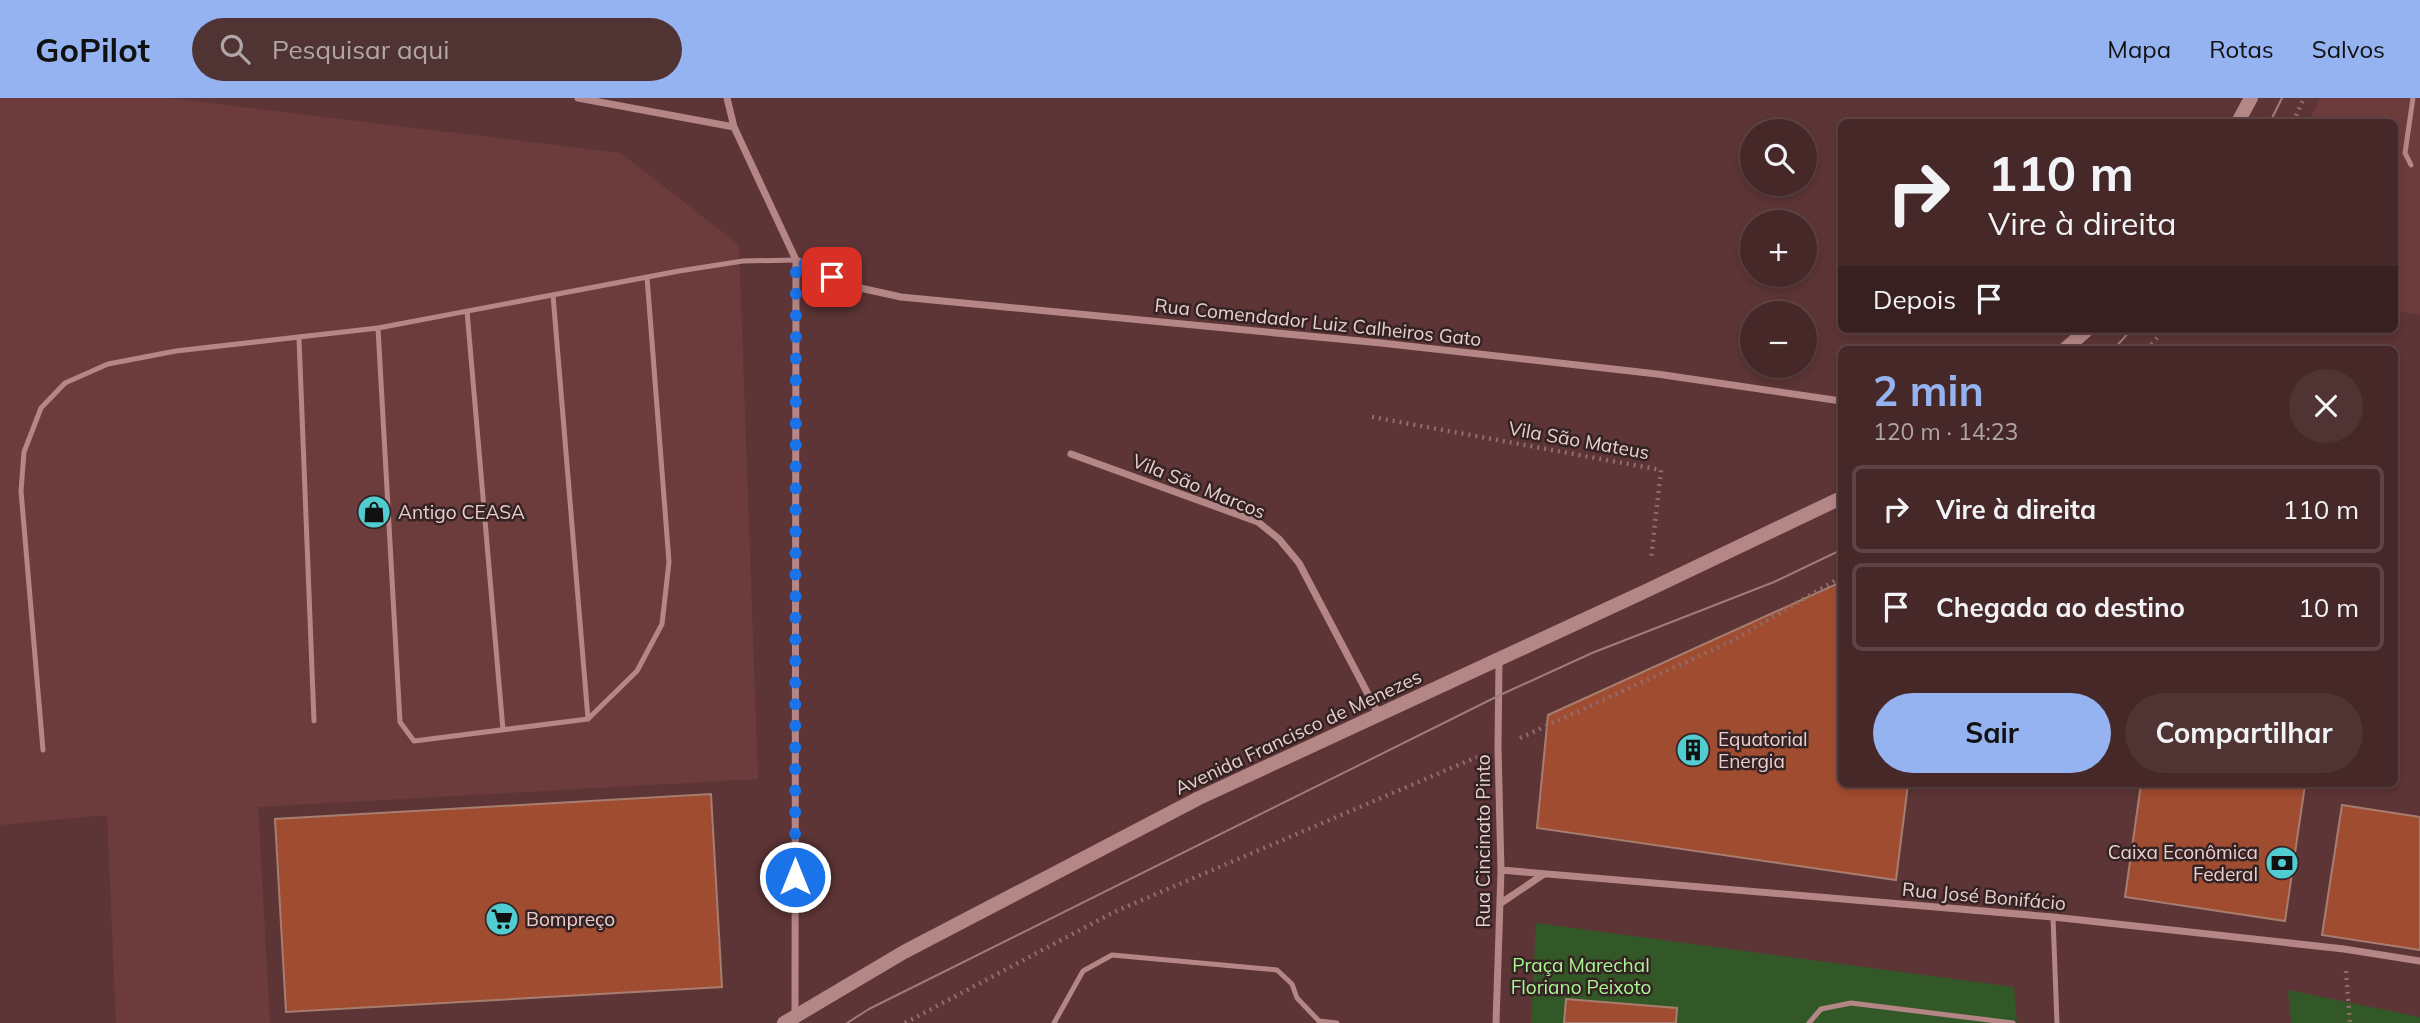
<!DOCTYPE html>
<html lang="pt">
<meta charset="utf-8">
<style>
:root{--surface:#462828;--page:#503434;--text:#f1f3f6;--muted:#b0a6a8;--line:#5e4445;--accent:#95b2f1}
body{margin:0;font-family:Mulish,sans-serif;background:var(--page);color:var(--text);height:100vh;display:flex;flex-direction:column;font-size:26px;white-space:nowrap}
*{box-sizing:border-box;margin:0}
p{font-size:23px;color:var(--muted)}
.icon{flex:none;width:38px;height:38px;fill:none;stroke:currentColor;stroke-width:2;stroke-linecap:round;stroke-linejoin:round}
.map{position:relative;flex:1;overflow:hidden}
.drawer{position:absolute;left:1838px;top:248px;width:560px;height:441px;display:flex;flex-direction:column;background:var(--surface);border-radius:10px;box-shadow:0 4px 10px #0003,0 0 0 2px var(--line)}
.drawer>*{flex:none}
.top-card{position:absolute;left:1838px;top:21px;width:560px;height:214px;border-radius:10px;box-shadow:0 4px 10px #0003,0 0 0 2px var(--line);background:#462828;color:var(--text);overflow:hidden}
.tools{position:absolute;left:1740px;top:21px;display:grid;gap:14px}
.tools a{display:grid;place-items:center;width:77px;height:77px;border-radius:50%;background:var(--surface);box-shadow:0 4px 10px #0003,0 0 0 2px var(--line);font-size:35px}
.pin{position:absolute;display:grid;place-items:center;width:60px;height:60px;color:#fff;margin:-30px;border-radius:14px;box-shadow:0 4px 10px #0006}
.me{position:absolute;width:77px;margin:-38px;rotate:0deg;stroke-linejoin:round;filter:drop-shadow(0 0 5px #0008)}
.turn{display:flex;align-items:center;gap:24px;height:147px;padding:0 35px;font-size:32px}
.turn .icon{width:91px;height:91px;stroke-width:2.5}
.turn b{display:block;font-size:49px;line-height:60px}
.then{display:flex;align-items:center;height:66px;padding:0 35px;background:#0003;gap:14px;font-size:26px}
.round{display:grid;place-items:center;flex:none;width:74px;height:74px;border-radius:37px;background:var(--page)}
.head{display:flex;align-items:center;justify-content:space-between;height:119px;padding:0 35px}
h1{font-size:42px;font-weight:700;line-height:52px;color:var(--accent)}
.action{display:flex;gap:14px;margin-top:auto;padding:14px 35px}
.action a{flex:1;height:80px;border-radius:42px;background:var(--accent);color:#111;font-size:28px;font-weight:700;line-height:80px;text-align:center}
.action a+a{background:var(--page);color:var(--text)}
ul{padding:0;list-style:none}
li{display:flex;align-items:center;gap:21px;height:88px;margin:0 14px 10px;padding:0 21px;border:4px solid var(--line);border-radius:10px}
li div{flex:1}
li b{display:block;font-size:26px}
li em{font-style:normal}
header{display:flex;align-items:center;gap:42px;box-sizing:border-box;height:98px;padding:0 35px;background:var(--accent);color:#111}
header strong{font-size:33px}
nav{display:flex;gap:38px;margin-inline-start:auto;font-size:24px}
.search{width:490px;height:63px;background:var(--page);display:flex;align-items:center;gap:18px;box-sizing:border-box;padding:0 24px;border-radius:38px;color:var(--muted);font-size:26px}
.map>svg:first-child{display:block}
.built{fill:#6c3c3d}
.green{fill:#335828}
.building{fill:#a04c31;stroke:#a77d6f;stroke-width:2}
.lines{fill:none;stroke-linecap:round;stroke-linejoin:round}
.path{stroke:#906d6d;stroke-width:4.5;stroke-dasharray:2 5;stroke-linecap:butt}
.lane{stroke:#b48686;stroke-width:5}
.street{stroke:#b48686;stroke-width:7}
.secondary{stroke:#b48686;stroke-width:14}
.tram{stroke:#9e7c7d;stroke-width:2}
.route{stroke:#1a73e8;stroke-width:12;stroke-dasharray:0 21.6}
.labels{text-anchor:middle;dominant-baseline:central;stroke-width:5;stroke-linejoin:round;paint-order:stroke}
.street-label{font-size:19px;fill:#e9cfcf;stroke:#352323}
.poi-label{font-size:19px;fill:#e9cfcf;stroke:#352323;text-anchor:start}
.park-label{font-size:19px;fill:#aaf593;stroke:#352323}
</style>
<header>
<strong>GoPilot</strong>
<div class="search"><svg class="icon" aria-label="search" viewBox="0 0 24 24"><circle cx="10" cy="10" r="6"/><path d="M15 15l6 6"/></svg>Pesquisar aqui</div>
<nav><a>Mapa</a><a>Rotas</a><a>Salvos</a></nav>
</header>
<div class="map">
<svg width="2420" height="925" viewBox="0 0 2420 925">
<rect width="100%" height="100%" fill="#5d3536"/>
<path class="built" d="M0,0h168l453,55 118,92 19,534 -500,28 12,216h-154l-9,-208 -107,10z
M2320,0h100v217l-26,-4v-189h-85z"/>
<path class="green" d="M1536,825l478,64 3,36h-486z
M2288,892l132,27v6h-129z"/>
<path class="building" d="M1841,484v202h67l-12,96 -359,-52 11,-113z
M2141,686l164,1 -20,136 -160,-24z
M711,696l11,193 -436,25 -11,-193z
M2342,707l78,12v133l-98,-15z
M1566,901l111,9 -1,15h-112z"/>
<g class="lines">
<path class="path" d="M2293,24l11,-24
M2147,252l17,-21
M1372,319l289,53 -10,89
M1520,640l212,-97 109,-64
M2346,873l4,52
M905,925l209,-111 363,-155"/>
<path class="lane" d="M2411,67l-6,-12 8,-55
M553,197l35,424
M467,213l36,419
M378,230l22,394 14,19 174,-22 49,-48 25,-47 7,-62 -22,-285
M299,240l15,383
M43,652l-22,-259 3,-39 17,-44 24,-25 43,-19 68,-13 202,-23 301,-57 64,-10 53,-1
M2053,819l4,106
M1054,925l29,-52 29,-16 165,15 15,14 5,14 22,23 18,2
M1809,925l12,-14 30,-6 162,20"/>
<path class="street" d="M578,0l156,29
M727,0l7,29 62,133 -1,756
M796,162l55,26 50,11 480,46 276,31 184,27
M1071,356l187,68 21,17 20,24 80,152
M1501,772l552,47 291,32 76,12
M1501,805l43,-29
M1496,925l5,-153 -3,-122 1,-88"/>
<path class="secondary" d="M2238,24l13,-24
M2064,252l24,-21
M784,925l120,-71 295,-154 449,-208 193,-92"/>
<path class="tram" d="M2270,24l12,-24
M2113,252l19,-21
M847,925l22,-14 631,-314 92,-42 182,-71 67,-32"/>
</g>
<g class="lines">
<path class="route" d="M795,779l1,-617 36,17"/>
</g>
<defs>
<symbol id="shop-disc" viewBox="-11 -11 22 22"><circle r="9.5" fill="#51ccd1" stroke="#352323"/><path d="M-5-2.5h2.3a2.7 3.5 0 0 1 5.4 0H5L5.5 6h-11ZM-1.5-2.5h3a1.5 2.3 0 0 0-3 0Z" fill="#111"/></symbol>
<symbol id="building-disc" viewBox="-11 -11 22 22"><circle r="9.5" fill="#51ccd1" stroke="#352323"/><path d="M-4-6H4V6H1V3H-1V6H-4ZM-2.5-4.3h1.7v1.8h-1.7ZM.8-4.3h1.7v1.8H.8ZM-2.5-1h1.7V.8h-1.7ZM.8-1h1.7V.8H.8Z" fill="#111"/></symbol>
<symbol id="bank-disc" viewBox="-11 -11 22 22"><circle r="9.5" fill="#51ccd1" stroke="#352323"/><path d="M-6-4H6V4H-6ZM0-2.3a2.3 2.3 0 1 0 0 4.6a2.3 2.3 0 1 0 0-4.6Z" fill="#111"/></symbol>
<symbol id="supermarket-disc" viewBox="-11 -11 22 22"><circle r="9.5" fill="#51ccd1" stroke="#352323"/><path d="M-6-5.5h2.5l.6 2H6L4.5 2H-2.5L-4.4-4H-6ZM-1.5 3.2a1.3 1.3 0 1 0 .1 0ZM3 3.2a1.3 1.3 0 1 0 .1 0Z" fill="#111"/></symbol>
</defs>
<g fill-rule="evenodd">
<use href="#shop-disc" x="355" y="395" width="38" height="38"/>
<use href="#building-disc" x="1674" y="633" width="38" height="38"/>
<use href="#bank-disc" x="2263" y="746" width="38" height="38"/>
<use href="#supermarket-disc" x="483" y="802" width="38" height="38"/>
</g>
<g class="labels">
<g class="street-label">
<text transform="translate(1318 224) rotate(6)">Rua Comendador Luiz Calheiros Gato</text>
<text transform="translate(1579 342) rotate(10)">Vila São Mateus</text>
<text transform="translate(1199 388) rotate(22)">Vila São Marcos</text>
<text transform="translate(1298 634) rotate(-25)">Avenida Francisco de Menezes</text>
<text transform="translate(1483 743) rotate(-90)">Rua Cincinato Pinto</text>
<text transform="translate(1984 798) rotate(5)">Rua José Bonifácio</text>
</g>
<g class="poi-label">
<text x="398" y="414">Antigo CEASA</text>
<text x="1718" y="641">Equatorial<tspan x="1718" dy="22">Energia</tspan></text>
<text x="2258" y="754" text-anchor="end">Caixa Econômica<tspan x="2258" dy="22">Federal</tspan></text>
<text x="526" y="821">Bompreço</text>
</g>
<g class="park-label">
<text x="1581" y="867">Praça Marechal<tspan x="1581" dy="22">Floriano Peixoto</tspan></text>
</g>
</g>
</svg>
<div class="tools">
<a><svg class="icon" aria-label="search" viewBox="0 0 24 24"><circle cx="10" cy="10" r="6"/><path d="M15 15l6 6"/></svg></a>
<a>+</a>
<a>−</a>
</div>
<div class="pin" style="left:832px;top:179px;background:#d93025"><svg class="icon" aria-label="arrive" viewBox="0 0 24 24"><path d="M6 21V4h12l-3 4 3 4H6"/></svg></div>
<svg class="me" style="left:795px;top:779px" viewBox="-20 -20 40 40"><circle r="17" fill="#1a73e8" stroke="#fff" stroke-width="3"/><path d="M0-11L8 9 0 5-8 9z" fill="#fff"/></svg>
<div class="top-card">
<div class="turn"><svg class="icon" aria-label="right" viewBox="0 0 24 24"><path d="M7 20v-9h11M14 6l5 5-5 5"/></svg><div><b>110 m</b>Vire à direita</div></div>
<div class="then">Depois<svg class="icon" aria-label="arrive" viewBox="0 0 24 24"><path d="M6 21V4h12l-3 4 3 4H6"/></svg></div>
</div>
<section class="drawer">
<div class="head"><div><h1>2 min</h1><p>120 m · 14:23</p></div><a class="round"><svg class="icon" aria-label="close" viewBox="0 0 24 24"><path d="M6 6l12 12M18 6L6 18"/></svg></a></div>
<ul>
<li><svg class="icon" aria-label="right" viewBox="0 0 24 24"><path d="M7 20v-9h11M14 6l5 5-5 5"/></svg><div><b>Vire à direita</b></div><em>110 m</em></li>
<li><svg class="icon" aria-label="arrive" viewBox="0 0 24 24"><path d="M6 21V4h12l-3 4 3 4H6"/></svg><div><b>Chegada ao destino</b></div><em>10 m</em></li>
</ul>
<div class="action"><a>Sair</a><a>Compartilhar</a></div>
</section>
</div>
